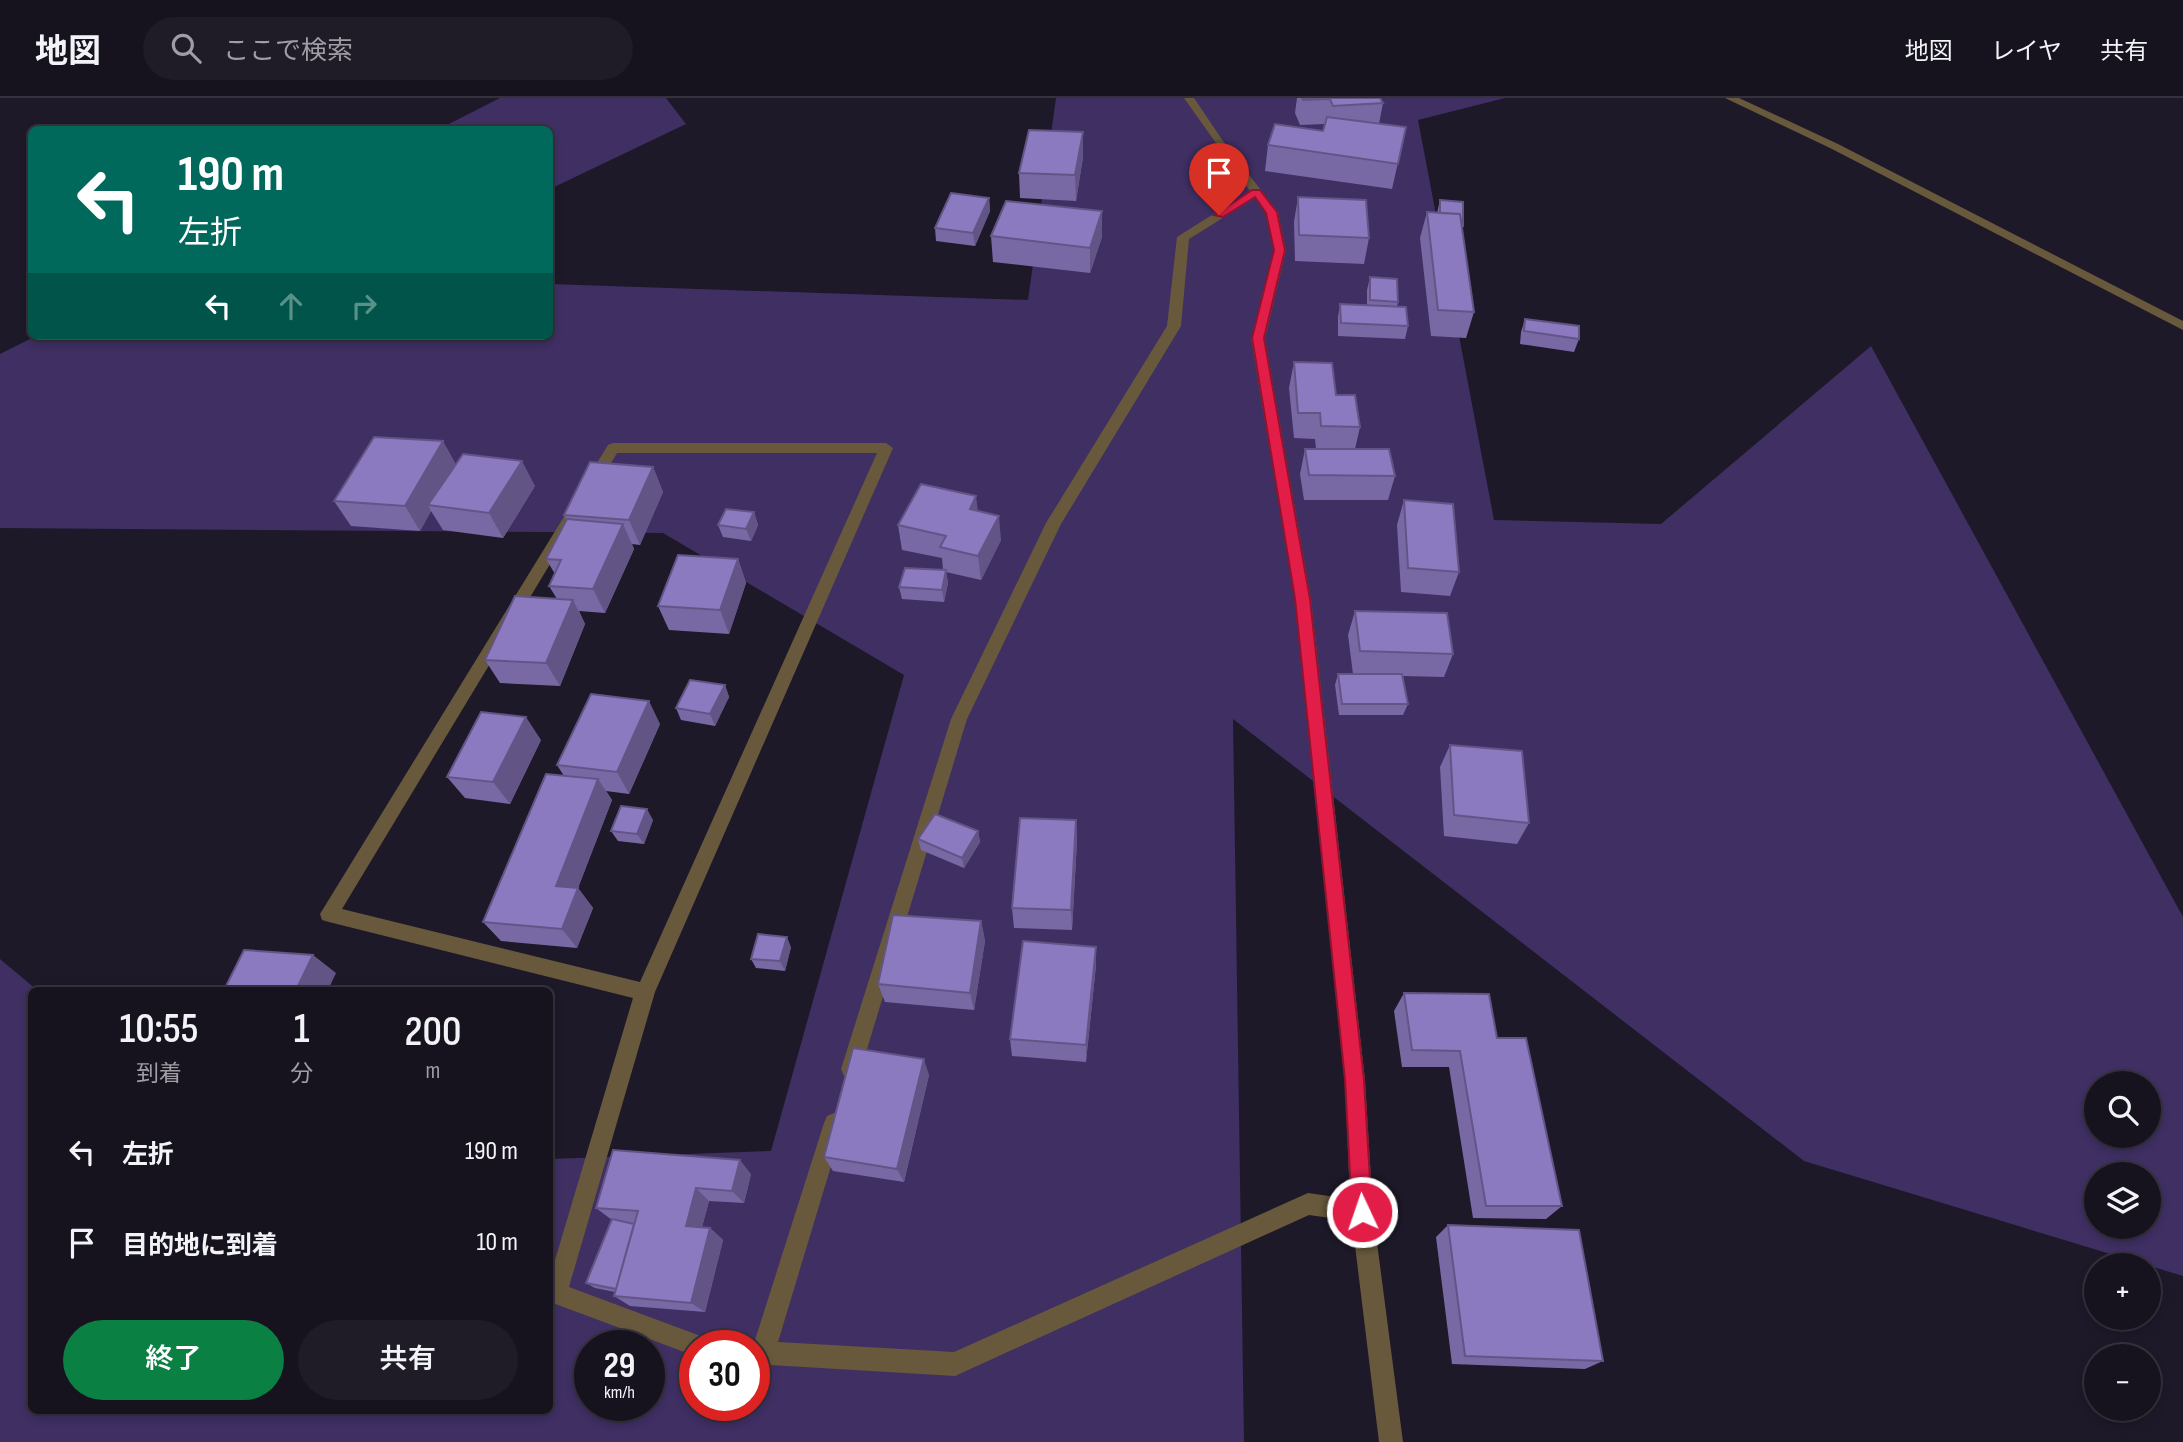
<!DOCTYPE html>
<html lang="ja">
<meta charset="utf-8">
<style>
:root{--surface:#16131f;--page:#1f1c28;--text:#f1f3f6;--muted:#9e9ea4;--line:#35323d;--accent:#0b8043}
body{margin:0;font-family:"Sofia Sans Condensed","Noto Sans JP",sans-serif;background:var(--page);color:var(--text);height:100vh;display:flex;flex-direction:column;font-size:26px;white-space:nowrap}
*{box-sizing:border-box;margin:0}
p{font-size:23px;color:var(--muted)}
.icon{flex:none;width:38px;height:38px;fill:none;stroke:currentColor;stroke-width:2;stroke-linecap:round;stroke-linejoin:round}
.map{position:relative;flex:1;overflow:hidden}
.panel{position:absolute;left:28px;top:889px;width:525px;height:427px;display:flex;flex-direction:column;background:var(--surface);border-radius:10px;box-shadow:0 4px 10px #0003,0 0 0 2px var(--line)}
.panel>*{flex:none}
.hud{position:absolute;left:28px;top:28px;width:525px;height:214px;border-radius:10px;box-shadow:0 4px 10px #0003,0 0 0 2px var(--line);background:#00695c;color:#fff;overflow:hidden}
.buttons{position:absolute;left:2084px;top:973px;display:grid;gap:14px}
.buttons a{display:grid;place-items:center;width:77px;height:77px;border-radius:50%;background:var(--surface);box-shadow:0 4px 10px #0003,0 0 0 2px var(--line);font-size:35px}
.speed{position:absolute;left:574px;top:1232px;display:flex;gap:14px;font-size:35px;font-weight:700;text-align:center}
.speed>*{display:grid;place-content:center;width:91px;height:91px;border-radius:50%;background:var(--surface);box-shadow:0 4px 10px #0003,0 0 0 2px var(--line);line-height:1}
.speed small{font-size:18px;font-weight:400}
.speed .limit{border:10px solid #d22;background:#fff;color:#111}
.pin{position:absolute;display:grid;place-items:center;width:60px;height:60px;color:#fff;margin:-72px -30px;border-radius:50% 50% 50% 0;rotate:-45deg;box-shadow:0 0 7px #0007}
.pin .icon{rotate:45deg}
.me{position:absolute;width:77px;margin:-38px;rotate:357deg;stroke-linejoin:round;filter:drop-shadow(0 0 5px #0008)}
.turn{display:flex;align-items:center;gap:24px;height:147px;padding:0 35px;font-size:32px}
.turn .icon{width:91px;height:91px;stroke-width:2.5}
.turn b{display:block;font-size:49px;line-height:60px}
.lanes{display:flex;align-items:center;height:66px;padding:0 35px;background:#0003;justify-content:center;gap:35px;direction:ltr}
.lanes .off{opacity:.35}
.eta{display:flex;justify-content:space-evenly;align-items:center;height:119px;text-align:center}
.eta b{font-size:42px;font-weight:600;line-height:49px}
.button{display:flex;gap:14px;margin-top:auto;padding:14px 35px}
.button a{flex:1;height:80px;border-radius:42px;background:var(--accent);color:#fff;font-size:28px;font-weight:600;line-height:80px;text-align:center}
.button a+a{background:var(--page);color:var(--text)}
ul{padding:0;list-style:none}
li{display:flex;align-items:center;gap:21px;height:91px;padding:0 35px}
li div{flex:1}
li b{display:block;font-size:26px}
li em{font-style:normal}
header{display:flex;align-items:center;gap:42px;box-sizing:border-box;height:98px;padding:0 35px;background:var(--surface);border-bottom:2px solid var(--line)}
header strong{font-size:33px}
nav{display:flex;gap:38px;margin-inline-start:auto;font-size:24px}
.search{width:490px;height:63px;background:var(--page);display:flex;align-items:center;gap:18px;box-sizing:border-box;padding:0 24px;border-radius:38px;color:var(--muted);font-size:26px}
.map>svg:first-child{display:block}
.green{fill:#3f2f63;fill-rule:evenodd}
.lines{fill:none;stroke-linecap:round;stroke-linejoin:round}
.minor{fill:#68593c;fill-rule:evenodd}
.wall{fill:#7869a5}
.shaded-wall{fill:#625586}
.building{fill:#8c7ac0;stroke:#625586;stroke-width:2}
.route{fill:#e11d48;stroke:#92132f;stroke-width:2}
</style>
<header>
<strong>地図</strong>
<div class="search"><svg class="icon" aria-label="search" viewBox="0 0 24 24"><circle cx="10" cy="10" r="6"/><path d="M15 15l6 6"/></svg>ここで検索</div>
<nav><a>地図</a><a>レイヤ</a><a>共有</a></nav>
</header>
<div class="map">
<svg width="2183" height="1344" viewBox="0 0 2183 1344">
<rect width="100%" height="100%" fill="#1d1929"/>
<path class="green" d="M500,0h166l20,26 -136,65v-59l-111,-1z
M1056,0h449l-87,22 76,400 167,4 210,-178 312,571v359l-379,-115 -571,-442 11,723h-1244v-483l37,31h-5v420h518v-251l221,-8 133,-476 -241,-142 -663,-5v-174l36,-18h514v-52l478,16zM2096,985h53v53h-53zM2096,1076h53v53h-53zM590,1248h59v59h-59zM695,1248h59v59h-59z"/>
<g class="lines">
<path class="minor" d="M1184,0h10l31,46 53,68 8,38 -21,89 46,260 54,481 8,132 30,230h-24l-27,-221 -43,-6 -354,161 -201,-12v-18h-9l10,-6 69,-217 3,-7 7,-3 7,3 3,7 -66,219 176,10 354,-159 42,6 -5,-119 -50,-481 -44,-260 23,-89 -8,-38 -11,-14 -66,41 -8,87 -120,198 -94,195 -106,350 -3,7 -7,3 -7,-3 -3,-7 110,-350 95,-196 121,-197 10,-89 73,-46z
M1725,0h14l99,46 345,177v9l-353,-182z
M613,345h273l7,5 -238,544 -86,295 137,51 3,8h-14v10l-145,-54v-25l83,-279 -304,-76 -7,-2 -2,-6 288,-469zM617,355h260l-237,529 -298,-73z"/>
</g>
<path class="wall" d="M1297,0h83l3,5 -4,21 27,3 -14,62 -127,-18 3,-26 55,-14 2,-7 -25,1 -5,-12z
M1083,34v25l-7,44 -56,-3 -1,-25z
M1298,99l71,41 -5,26 -69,-3 -1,-39z
M989,100l1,13 -15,35 -39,-5 -1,-13z
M1440,102l23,26 -1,2 12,84 -8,26 -35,-2 -11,-98 7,-26 10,1z
M991,138l111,1 -12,36 -97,-11z
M1370,179l28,25 -1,5 11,19 -3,13 -67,-3v-19l2,-13 27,1v-15z
M1525,221l54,20 -5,13 -54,-8 1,-12z
M1294,264l42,33 24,32 -5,22 40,27 -7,24h-84l-4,-26 5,-25h11l-1,-10 -21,-1 -5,-50z
M456,366l79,22 -32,52 -60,-8 -12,-19 -11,20 -69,-5 -17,-25z
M653,369l10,25 -23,53 -8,-1 2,5 -29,64 -26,-2 6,13 -25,62 -60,-3 -15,-23 72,-61 -8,-13 6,-12 -9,-15 21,-39 -3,-5z
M1404,402l55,72 -9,24 -49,-4 -4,-67z
M978,413l23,29 -20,40 -35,-8 2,11 -4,19 -42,-3 -3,-12 44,-17 -1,-12 -40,-8 -4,-25z
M754,414l4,13 -7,16 -28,-4 -5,-12z
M738,461l8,24 -17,51 -60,-4 -11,-24z
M1355,513l98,43 -9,23 -41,-1 5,28 -5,11h-64l-4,-30 3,-11h15l-5,-39z
M725,587l4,12 -14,29 -34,-6 -5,-12z
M660,626l-31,70 -23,-3 6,9 -34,88 15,20 -16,40 -76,-7 -18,-19 81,-146 -7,-11z
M541,642l-31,64 -45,-6 -18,-21z
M1450,647l79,78 -12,21 -73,-8 -4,-69z
M653,722l-9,24 -26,-3 -7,-10z
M1076,722l1,21 -5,89 -58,-2 -2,-20z
M978,733l2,11 -16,26 -43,-18 -3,-11z
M981,823l4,20 -11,69 -89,-8 -7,-18z
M791,849l-6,24 -29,-3 -5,-9z
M1096,849v18l-10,97 -74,-6 -2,-17z
M1404,895l93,45 65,168 -16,13 -73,-1 -24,-151h-47l-8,-56z
M929,977l-25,107 -71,-11 -9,-14z
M751,1076l-7,29 -35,-2 -7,26 8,1 13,12 -18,72 -75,-6 -16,-10 1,-4 -20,-4 -9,-5 26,-63 -16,-12z
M1448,1127l155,136 -18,8 -133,-5 -16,-127z"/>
<path class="shaded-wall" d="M1083,34v25l-7,44 -1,-26z
M989,100l1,13 -15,35 -2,-13z
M1102,113v26l-12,36v-25z
M443,343l14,25 -29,39 3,6 -11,20 -15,-25z
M522,363l13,25 -32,52 -14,-25z
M653,369l10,25 -23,53 -11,-25z
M976,398l3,24 -9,-11z
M754,414l4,13 -7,16 -5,-12z
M999,418l2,24 -20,40 -3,-24z
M623,426l11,25 -29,64 -12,-24z
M738,461l8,24 -17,51 -9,-24z
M946,472l2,13 -4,19 -2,-12z
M573,502l12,24 -25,62 -14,-23z
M725,587l4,12 -14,29 -5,-12z
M649,603l11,23 -31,70 -12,-22z
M526,619l15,23 -31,64 -17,-22z
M598,681l14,21 -34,88 15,20 -16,40 -15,-19 -6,-43z
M647,711l6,11 -9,24 -7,-10z
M1076,722l1,21 -5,89 -1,-20z
M978,733l2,11 -16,26 -2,-10z
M981,823l4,20 -11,69 -4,-17z
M787,839l4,10 -6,24 -5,-10z
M1096,849v18l-10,97v-17z
M313,857l23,18 -8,17h-32z
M924,961l5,16 -25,107 -7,-13z
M740,1062l11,14 -7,29 -12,-12z
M696,1090l13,13 -10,37 -13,-12z
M710,1130l13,12 -18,72 -14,-9z"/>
<path class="building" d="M1302,0h78l3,5 -50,3 -3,-7 -27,1z
M1327,19l79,10 -8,37 -130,-19 7,-21 48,7z
M1029,32l54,2 -8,43 -56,-2z
M951,95l38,5 -16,35 -38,-5z
M1298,99l68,3 3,38 -70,-3z
M1440,102l23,2v24h-1l-2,-12 -20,-1z
M1006,103l96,10 -12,37 -99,-12z
M1427,114l33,2 14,98 -36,-2z
M1370,179l27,2 1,23 -28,-2z
M1340,206l66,3 2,19 -67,-3z
M1525,221l54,7v13l-55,-8z
M1294,264l38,1 4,32h19l5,32 -39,-1 -1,-13h-22z
M374,339l69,4 -38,65 -71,-5z
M1305,351h84l6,27 -86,-1z
M463,356l59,7 -33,52 -61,-8z
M590,364l63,5 -24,53 -65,-5z
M921,386l55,12 -6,13 29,7 -21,40 -38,-9 6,-11 -48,-11z
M1404,402l49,4 6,68 -51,-4z
M726,411l28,3 -8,17 -28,-4z
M567,421l56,5 -30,65 -44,-3 12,-26 -15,-1z
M678,457l60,4 -18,51 -62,-4z
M905,470l41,2 -4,20 -43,-3z
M515,498l58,4 -27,63 -61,-3z
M1355,513l92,2 6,41 -93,-3z
M1338,576h64l6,30h-66z
M690,582l35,5 -15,29 -34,-6z
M591,596l58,7 -32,71 -60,-7z
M481,614l45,5 -33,65 -46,-5z
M1450,647l72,6 7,72 -75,-8z
M546,676l52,5 -42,107 22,2 -16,41 -79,-7z
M621,708l26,3 -10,25 -26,-3z
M935,716l43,17 -16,27 -44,-19z
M1020,720l56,2 -5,90 -59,-2z
M893,817l88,6 -11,72 -92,-9z
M758,836l29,3 -7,24 -29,-2z
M1023,843l73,6 -10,98 -76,-6z
M244,852l69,5 -17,35h-72z
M1404,895l85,1 8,44h29l36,168h-76l-26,-155 -48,-1z
M853,950l71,11 -27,110 -73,-12z
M613,1052l127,10 -8,31 -36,-3 -10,38 24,2 -19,75 -77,-7 24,-85 -42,-3z
M612,1121l22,5 -18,65 -30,-6z
M1448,1127l131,5 24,131 -138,-5z"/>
<path class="route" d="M1252,92h8l17,22 8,38 -21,88 46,261 54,481 8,132 -3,7 -7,3 -7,-3 -3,-7 -7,-132 -50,-481 -43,-261 22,-88 -8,-37 -11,-16 -32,20 -9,-2z"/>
</svg>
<div class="buttons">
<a><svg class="icon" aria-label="search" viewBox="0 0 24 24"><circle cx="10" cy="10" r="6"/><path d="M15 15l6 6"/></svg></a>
<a><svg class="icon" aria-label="layers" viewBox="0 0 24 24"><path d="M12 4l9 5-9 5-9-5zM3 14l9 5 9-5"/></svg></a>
<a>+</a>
<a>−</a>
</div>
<div class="speed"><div>29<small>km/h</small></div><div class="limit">30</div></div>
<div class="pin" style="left:1219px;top:117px;background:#d93025"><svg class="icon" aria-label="arrive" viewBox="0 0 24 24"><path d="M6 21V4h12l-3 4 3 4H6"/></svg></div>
<svg class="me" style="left:1362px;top:1114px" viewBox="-20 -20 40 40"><circle r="17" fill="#e11d48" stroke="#fff" stroke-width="3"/><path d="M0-11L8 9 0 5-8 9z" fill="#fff"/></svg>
<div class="hud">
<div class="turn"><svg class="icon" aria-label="left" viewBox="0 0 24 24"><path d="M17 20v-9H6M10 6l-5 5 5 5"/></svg><div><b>190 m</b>左折</div></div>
<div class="lanes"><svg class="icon" aria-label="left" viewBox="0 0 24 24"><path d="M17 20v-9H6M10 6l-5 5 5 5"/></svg><svg class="icon off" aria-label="ahead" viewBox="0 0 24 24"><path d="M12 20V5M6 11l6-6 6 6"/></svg><svg class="icon off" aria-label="right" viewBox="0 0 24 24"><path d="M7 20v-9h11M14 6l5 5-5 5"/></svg></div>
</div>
<section class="panel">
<div class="eta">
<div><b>10:55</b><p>到着</p></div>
<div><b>1</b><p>分</p></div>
<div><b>200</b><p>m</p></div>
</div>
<ul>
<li><svg class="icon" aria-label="left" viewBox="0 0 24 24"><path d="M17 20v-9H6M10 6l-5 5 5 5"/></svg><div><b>左折</b></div><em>190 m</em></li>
<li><svg class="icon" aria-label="arrive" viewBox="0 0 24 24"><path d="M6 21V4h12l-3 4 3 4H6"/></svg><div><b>目的地に到着</b></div><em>10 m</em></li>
</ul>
<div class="button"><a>終了</a><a>共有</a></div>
</section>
</div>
